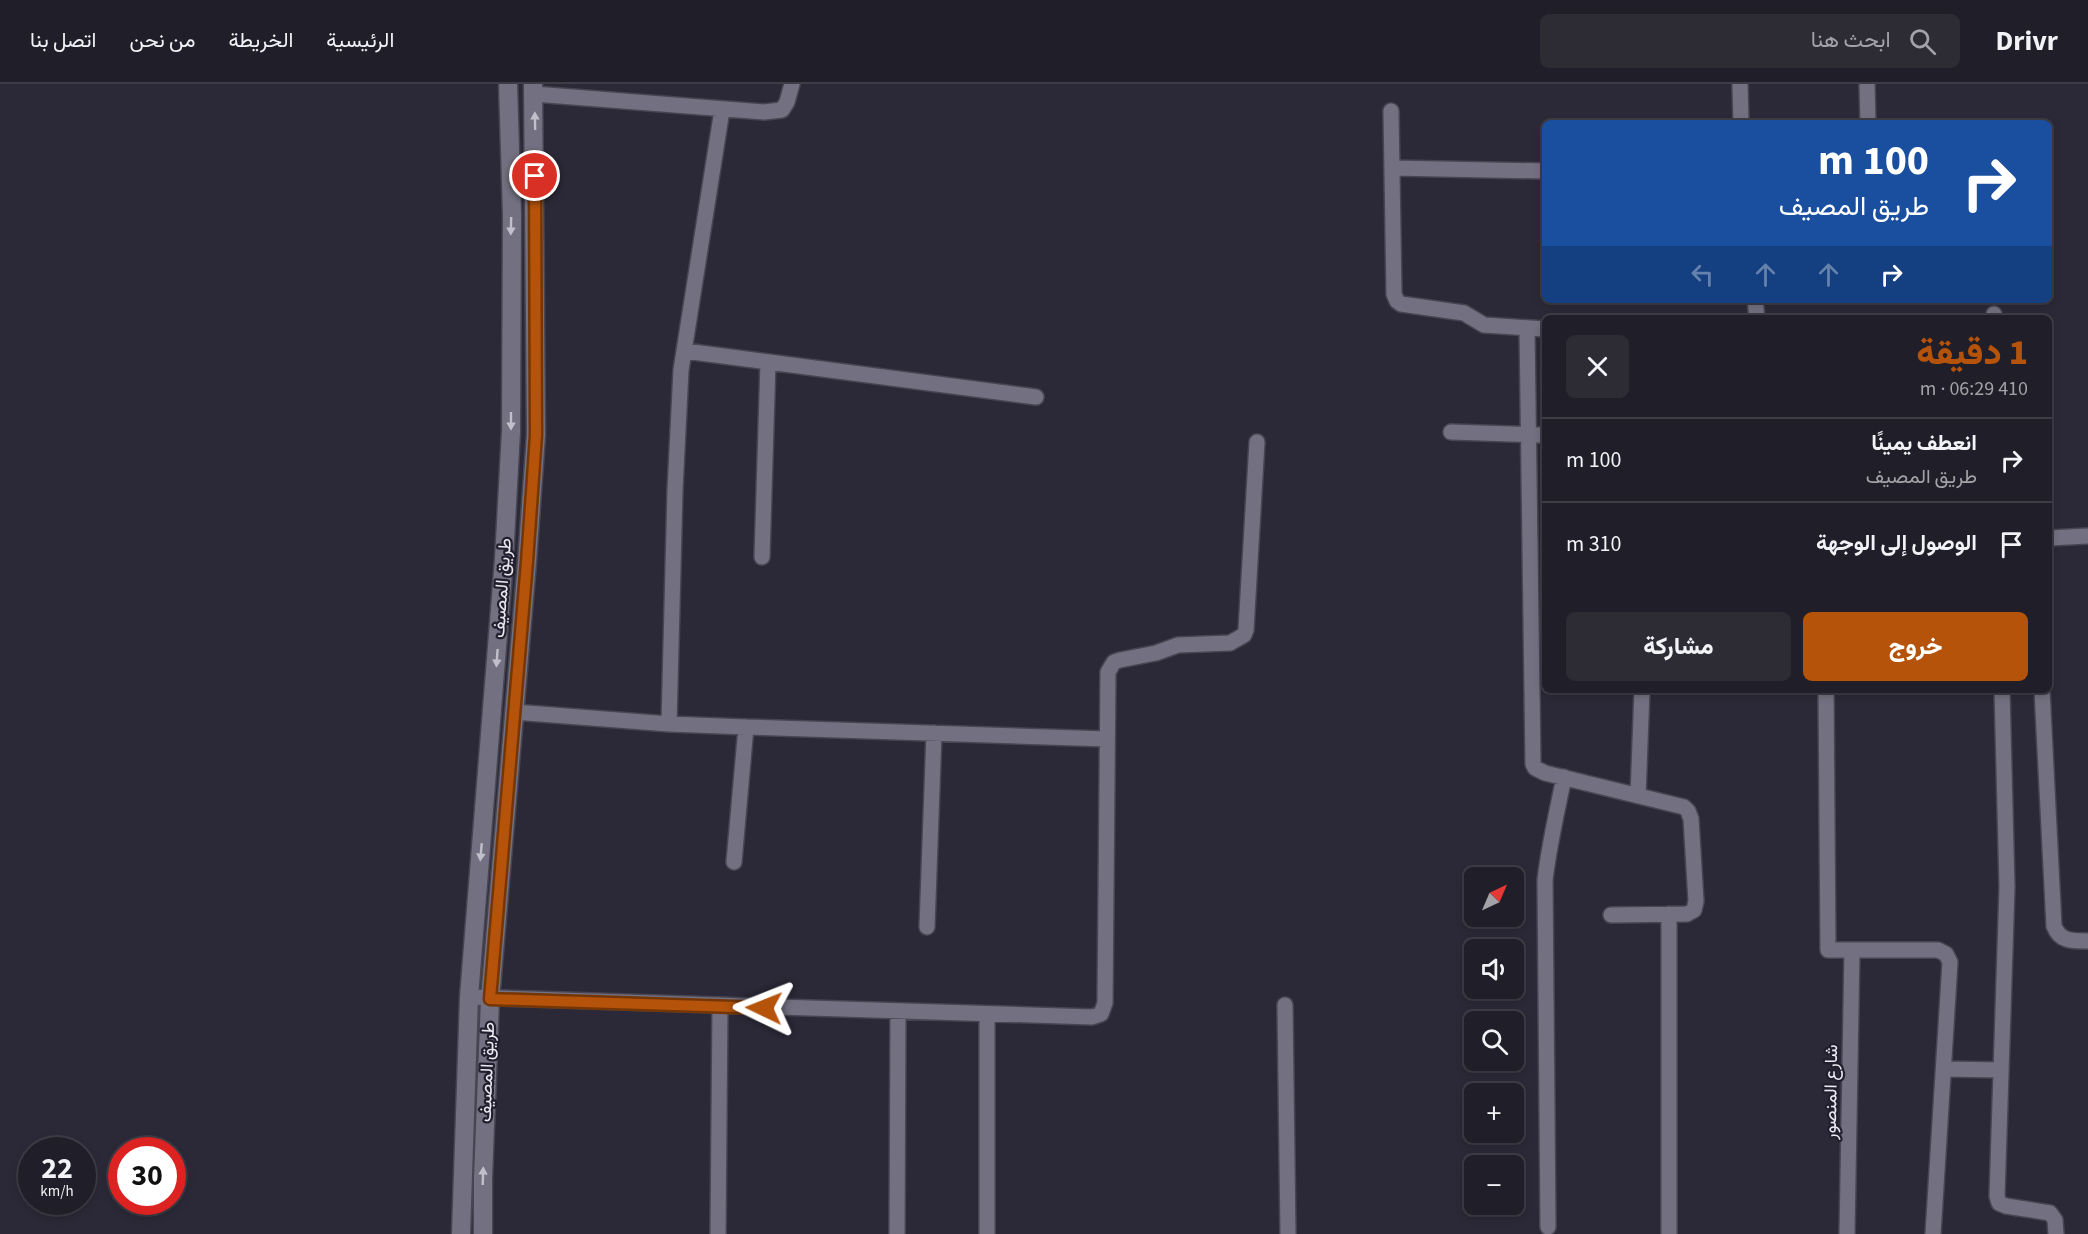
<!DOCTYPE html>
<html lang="ar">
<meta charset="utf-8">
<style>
:root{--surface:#201f29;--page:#2d2c35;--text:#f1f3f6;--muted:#a2a2a8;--line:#3d3d46;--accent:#b45309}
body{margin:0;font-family:"Source Sans 3",Vazirmatn,sans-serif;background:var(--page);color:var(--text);direction:rtl;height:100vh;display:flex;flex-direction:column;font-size:22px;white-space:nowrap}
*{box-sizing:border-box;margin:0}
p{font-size:20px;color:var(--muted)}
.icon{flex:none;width:33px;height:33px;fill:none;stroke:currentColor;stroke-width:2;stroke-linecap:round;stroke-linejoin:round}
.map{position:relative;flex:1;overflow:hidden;direction:ltr}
.sheet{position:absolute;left:1542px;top:231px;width:510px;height:378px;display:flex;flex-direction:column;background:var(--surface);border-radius:9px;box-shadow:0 3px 9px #0003,0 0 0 2px var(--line);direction:rtl}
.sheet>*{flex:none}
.banner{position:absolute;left:1542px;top:36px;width:510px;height:183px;border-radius:9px;box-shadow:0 3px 9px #0003,0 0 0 2px var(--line);direction:rtl;background:#1a4fa0;color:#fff;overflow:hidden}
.needle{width:39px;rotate:44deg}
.buttons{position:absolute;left:1464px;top:783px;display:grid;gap:12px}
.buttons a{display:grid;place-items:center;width:60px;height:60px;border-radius:9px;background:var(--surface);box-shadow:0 3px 9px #0003,0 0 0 2px var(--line);font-size:30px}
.speed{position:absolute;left:18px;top:1053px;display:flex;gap:12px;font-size:30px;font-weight:700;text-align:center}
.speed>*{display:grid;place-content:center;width:78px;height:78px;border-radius:50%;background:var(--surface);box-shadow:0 3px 9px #0003,0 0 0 2px var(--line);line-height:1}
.speed small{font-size:15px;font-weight:400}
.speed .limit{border:9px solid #d22;background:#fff;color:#111}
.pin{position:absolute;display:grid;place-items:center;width:51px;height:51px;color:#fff;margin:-26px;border:3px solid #fff;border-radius:50%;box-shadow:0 2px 6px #0007}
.me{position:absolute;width:66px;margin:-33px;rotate:272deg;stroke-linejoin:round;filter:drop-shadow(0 0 4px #0008)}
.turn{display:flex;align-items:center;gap:21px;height:126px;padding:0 24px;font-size:27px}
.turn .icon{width:78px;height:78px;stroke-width:2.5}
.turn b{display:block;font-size:42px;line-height:51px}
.lanes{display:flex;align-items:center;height:57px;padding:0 24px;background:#0003;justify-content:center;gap:30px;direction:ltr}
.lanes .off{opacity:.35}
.round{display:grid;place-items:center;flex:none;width:63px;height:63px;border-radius:9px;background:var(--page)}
.summary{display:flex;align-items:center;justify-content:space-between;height:102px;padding:0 24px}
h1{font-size:36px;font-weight:800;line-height:45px;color:var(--accent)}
.primary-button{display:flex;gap:12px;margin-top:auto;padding:12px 24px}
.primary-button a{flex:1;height:69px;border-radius:9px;background:var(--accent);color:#fff;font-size:24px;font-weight:800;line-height:69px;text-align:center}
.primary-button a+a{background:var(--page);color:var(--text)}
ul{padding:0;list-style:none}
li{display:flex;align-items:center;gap:18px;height:84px;padding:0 24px;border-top:2px solid var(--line)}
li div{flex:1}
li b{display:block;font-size:22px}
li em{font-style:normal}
header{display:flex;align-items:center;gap:36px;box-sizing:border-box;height:84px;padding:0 30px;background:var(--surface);border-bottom:2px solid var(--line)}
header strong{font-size:28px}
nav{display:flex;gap:33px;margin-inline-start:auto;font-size:21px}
.search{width:420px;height:54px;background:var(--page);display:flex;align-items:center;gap:15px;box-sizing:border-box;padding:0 21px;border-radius:9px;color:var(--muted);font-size:22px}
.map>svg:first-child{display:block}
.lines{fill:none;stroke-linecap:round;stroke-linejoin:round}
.minor-casing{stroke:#474551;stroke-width:18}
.tertiary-casing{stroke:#474551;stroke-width:21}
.minor{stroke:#737081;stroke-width:15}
.tertiary{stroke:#737081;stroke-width:18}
.oneway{fill:#c0bfca}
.route-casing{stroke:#753606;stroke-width:15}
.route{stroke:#b45309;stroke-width:10}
.labels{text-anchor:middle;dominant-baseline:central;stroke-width:4.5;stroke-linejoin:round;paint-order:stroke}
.street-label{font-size:18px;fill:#eae9f2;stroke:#211f2d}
</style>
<header>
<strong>Drivr</strong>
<div class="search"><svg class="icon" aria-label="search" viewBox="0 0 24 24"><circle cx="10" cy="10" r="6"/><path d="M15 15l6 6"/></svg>ابحث هنا</div>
<nav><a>الرئيسية</a><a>الخريطة</a><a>من نحن</a><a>اتصل بنا</a></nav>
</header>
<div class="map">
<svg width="2088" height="1150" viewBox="0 0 2088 1150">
<rect width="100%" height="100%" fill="#2b2937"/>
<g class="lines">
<defs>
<path id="minor" d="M1740,0l1,39
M1867,0l1,39
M534,10l230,18 18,-2 5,-8 5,-18
M1391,27l3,183 3,7 4,3 63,9 20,12 61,4
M1392,84l153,3
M1755,216l2,18
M1994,230v4
M1527,244l6,436 2,4 10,5 139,34 4,4 3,8 5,82 -2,9 -7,4 -76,1
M685,267l351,46
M1451,348l94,3
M2049,454l39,-2
M762,473l6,-195
M1826,606l2,260h110l8,4 4,8 -17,272
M2002,606l5,197 -10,309 2,7 7,3 44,7 5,7 1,14
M2042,606l12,236c6,16 19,15 34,15
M514,628l155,12 77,3 361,12
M669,640l6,-234 6,-120 41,-260
M1638,712l4,-106
M734,778l12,-135
M927,843l7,-194
M469,913l623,20 9,-3 4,-11 3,-331 6,-10 6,-2 36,-7 22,-8 52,-2 14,-8 2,-5 11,-188
M1285,921l3,229
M1944,985l57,1
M1548,1143l-3,-347c4,-35 12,-68 19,-103
M718,1150l2,-227
M897,1150l1,-221
M987,1150v-220
M1669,1150v-320
M1847,1150l5,-284"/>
<path id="tertiary" d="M461,1150l8,-237 35,-438 7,-128 1,-216 -4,-131
M483,1150v-56l7,-179 37,-437 9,-127 -3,-351"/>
</defs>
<use href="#minor" class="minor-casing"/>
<use href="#tertiary" class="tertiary-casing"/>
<use href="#minor" class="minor"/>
<use href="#tertiary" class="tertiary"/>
</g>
<defs><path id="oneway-solid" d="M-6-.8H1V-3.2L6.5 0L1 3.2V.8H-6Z" transform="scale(1.5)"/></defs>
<g class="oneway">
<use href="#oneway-solid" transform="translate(535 37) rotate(-91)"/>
<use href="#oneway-solid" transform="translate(511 142) rotate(91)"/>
<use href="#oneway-solid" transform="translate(511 337) rotate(90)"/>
<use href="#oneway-solid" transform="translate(497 574) rotate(94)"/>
<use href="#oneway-solid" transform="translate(481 768) rotate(95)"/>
<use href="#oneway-solid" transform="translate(483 1092) rotate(-88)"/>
</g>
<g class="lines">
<defs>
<path id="route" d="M535,92l1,259 -9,127 -37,437 274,9"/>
</defs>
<use href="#route" class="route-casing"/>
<use href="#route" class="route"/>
</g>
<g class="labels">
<g class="street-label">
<text transform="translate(502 504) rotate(-86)">طريق المصيف</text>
<text transform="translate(487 988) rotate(-88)">طريق المصيف</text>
<text transform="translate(1831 1008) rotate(-89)">شارع المنصور</text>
</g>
</g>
</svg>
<div class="buttons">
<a><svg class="needle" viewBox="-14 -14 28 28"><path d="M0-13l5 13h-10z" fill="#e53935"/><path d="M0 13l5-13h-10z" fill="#a2a2a8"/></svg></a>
<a><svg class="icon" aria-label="sound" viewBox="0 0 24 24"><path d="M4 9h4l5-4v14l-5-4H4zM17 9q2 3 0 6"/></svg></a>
<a><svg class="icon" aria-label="search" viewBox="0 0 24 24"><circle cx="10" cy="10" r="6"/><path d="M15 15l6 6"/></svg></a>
<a>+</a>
<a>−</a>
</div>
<div class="speed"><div>22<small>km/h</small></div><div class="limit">30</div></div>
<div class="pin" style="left:535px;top:92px;background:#d93025"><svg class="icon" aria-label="arrive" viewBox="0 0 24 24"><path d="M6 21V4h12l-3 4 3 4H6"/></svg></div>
<svg class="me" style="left:764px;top:924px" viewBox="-20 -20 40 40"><path d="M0-17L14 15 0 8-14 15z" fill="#b45309" stroke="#fff" stroke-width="4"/></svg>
<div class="banner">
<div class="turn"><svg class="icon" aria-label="right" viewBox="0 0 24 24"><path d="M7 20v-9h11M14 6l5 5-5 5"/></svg><div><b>100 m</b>طريق المصيف</div></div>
<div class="lanes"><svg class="icon off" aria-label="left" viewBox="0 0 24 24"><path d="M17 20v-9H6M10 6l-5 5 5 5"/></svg><svg class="icon off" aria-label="ahead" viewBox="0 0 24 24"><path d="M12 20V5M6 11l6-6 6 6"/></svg><svg class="icon off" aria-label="ahead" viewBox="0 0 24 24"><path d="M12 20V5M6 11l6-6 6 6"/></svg><svg class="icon" aria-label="right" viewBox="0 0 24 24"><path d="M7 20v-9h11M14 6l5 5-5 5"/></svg></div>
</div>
<section class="sheet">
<div class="summary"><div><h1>1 دقيقة</h1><p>410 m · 06:29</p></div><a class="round"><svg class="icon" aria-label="close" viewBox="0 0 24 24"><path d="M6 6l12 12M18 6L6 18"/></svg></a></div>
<ul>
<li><svg class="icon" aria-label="right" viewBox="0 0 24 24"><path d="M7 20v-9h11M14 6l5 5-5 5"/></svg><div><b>انعطف يمينًا</b><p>طريق المصيف</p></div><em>100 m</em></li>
<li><svg class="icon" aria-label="arrive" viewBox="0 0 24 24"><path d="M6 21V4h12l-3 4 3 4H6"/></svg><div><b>الوصول إلى الوجهة</b></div><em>310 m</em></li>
</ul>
<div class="primary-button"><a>خروج</a><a>مشاركة</a></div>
</section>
</div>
